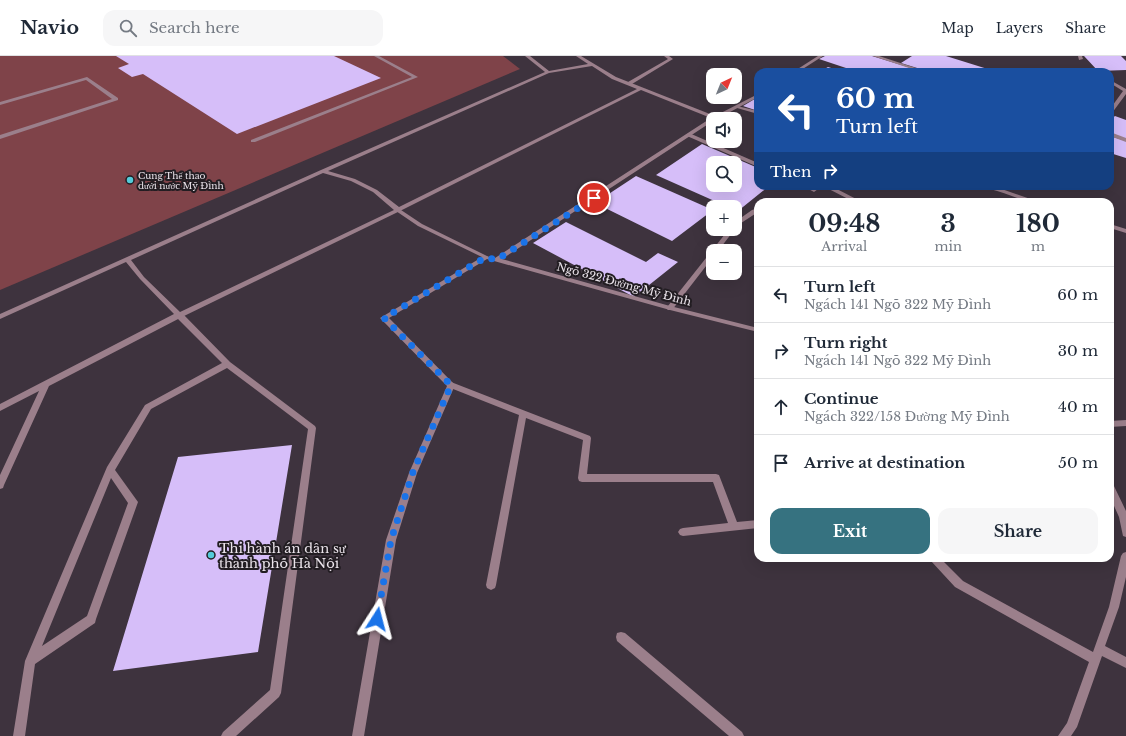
<!DOCTYPE html>
<meta charset="utf-8">
<style>
:root{--surface:#fff;--page:#f6f6f7;--text:#1f2937;--muted:#747a83;--line:#e0e1e3;--accent:#367280}
body{margin:0;font-family:"Libre Baskerville",serif;background:var(--page);color:var(--text);height:100vh;display:flex;flex-direction:column;font-size:15px;white-space:nowrap}
*{box-sizing:border-box;margin:0}
p{font-size:13px;color:var(--muted)}
.icon{flex:none;width:22px;height:22px;fill:none;stroke:currentColor;stroke-width:2;stroke-linecap:round;stroke-linejoin:round}
.map{position:relative;flex:1;overflow:hidden}
.sheet{position:absolute;left:754px;top:142px;width:360px;height:364px;display:flex;flex-direction:column;background:var(--surface);border-radius:12px;box-shadow:0 4px 16px #0002}
.sheet>*{flex:none}
.guide{position:absolute;left:754px;top:12px;width:360px;height:122px;border-radius:12px;box-shadow:0 4px 16px #0002;background:#1a4fa0;color:#fff;overflow:hidden}
.needle{width:26px;rotate:43deg}
.buttons{position:absolute;left:706px;top:12px;display:grid;gap:8px}
.buttons a{display:grid;place-items:center;width:36px;height:36px;border-radius:8px;background:var(--surface);box-shadow:0 4px 16px #0002;font-size:20px}
.pin{position:absolute;display:grid;place-items:center;width:34px;height:34px;color:#fff;margin:-17px;border:2px solid #fff;border-radius:50%;box-shadow:0 1px 4px #0007}
.me{position:absolute;width:44px;margin:-22px;rotate:9deg;stroke-linejoin:round;filter:drop-shadow(0 0 3px #0008)}
.turn{display:flex;align-items:center;gap:14px;height:84px;padding:0 16px;font-size:18px}
.turn .icon{width:52px;height:52px;stroke-width:2.5}
.turn b{display:block;font-size:28px;line-height:34px}
.then{display:flex;align-items:center;height:38px;padding:0 16px;background:#0003;gap:8px;font-size:15px}
.eta{display:flex;justify-content:space-evenly;align-items:center;height:68px;text-align:center}
.eta b{font-size:24px;font-weight:800;line-height:28px}
.cta{display:flex;gap:8px;margin-top:auto;padding:8px 16px}
.cta a{flex:1;height:46px;border-radius:12px;background:var(--accent);color:#fff;font-size:16px;font-weight:800;line-height:46px;text-align:center}
.cta a+a{background:var(--page);color:var(--text)}
ul{padding:0;list-style:none}
li{display:flex;align-items:center;gap:12px;height:56px;padding:0 16px;border-top:1px solid var(--line)}
li div{flex:1}
li b{display:block;font-size:15px}
li em{font-style:normal}
header{display:flex;align-items:center;gap:24px;box-sizing:border-box;height:56px;padding:0 20px;background:var(--surface);border-bottom:1px solid var(--line)}
header strong{font-size:19px}
nav{display:flex;gap:22px;margin-inline-start:auto;font-size:14px}
.search{width:280px;height:36px;background:var(--page);display:flex;align-items:center;gap:10px;box-sizing:border-box;padding:0 14px;border-radius:12px;color:var(--muted);font-size:15px}
.map>svg:first-child{display:block}
.green{fill:#7f4349}
.building{fill:#d6bef9;fill-rule:evenodd}
.lines{fill:none;stroke-linecap:round;stroke-linejoin:round}
.service{fill:#9b7f8b;fill-rule:evenodd}
.minor{fill:#9b7f8b;fill-rule:evenodd}
.route{stroke:#1a73e8;stroke-width:7;stroke-dasharray:0 12.6}
.poi-dot{fill:#53cbda;stroke:#221d22;stroke-width:1.5}
.labels{text-anchor:middle;dominant-baseline:central;stroke-width:4;stroke-linejoin:round;paint-order:stroke}
.far-poi-label{font-size:9px;fill:#ebe4eb;stroke:#221d22;text-anchor:start}
.street-label{font-size:11px;fill:#ebe4eb;stroke:#221d22}
.near-poi-label{font-size:13px;fill:#ebe4eb;stroke:#221d22;text-anchor:start}
</style>
<header>
<strong>Navio</strong>
<div class="search"><svg class="icon" aria-label="search" viewBox="0 0 24 24"><circle cx="10" cy="10" r="6"/><path d="M15 15l6 6"/></svg>Search here</div>
<nav><a>Map</a><a>Layers</a><a>Share</a></nav>
</header>
<div class="map">
<svg width="1126" height="680" viewBox="0 0 1126 680">
<rect width="100%" height="100%" fill="#3e333e"/>
<path class="green" d="M0,0h503l17,13 -520,221z"/>
<path class="building" d="M116,0h218l47,22 -144,56 -94,-60 -11,3 -14,-9 11,-4z
M825,0h47l39,12 -7,4h-46l-39,-13z
M912,0h34l48,15 -64,1 -29,-9z
M1084,0h37l5,5v9l-28,1z
M828,11l16,5h-25z
M758,41v14l-15,-5z
M1115,60l11,4v19l-16,-6v-13z
M1110,80l16,5v17l-16,-5z
M702,88l56,24v18h11l-31,25 -3,-1v-3h-7l-72,-32zM713,107h22v22h-22z
M636,120l77,34 -41,31 -77,-38z
M566,166l80,40 12,-9 20,9 -44,35 -101,-54z
M292,389l-34,207 -145,19 65,-214z"/>
<g class="lines">
<path class="service" d="M374,0h5l39,21 -163,65h-4v-2l161,-63z
M664,0h5l4,3 -41,25h-4v-2l40,-23z
M873,0h6l49,16h-7z
M1078,0h4l1,3 -4,1z
M87,21l31,21v2l-118,39v-4l112,-36 -26,-19 -86,25v-3z
M1110,24l16,9v5l-14,19h-2v-4l13,-18 -13,-8z
M737,50l21,5v3l-21,-6z
M1110,76l16,6v4l-16,-6z
M689,77l69,30v4l-71,-31 -1,-1z
M803,130h7l4,2 1,-2h7l-8,6z
M823,130h8l31,16h-8z
M975,130h18l46,16c-17,0 -32,-9 -49,-13 -5,-1 -11,0 -15,-3z
M398,152l24,16 67,33 -3,2 -2,-1 -66,-32 -22,-15v-2z
M758,152v4l-23,15v-5l17,-12z
M1110,168l16,5v4l-16,-5z
M729,173h6l-17,22h-5v6l-41,53h-4l-2,-2 2,-2z
M176,257h6l48,49 85,64 1,2 -35,265 -2,4 -43,39h-15l2,-4 47,-42 38,-261 -81,-61 -76,41 -36,61 23,32 -42,117 -1,4 -60,41 -10,72h-12l12,-75 82,-194 38,-62 77,-42 -46,-46 -1,-2zM111,422l17,25 -41,113 -45,30z
M451,326l139,54 1,2 -4,36h129l3,1 18,47 21,-2v8l-75,8 -3,-1 -2,-3 2,-3 3,-1 45,-5 -15,-41h-131l-3,-1 -1,-3 5,-38 -57,-22 -30,167 -1,3 -4,2 -4,-2 -1,-3 33,-170 -71,-28 -1,-2 1,-2z
M1110,427l3,1 13,27v26l-3,-1 -4,-19 -9,-20z
M1126,496v25l-7,30 -14,39 21,11v11l-24,-12 -25,71 -6,9h-13l9,-13 22,-61 -134,-75 -24,-26 -2,-3h11l23,23 130,71 16,-45 12,-51 2,-3z
M621,576l4,1 117,99 2,4h-15l-112,-95 -1,-4 1,-4z"/>
<path class="minor" d="M525,0h5l19,15 39,-7 -12,-8h5l35,21 99,39 43,-22v3l-41,22h-4v2l-211,138 168,47 88,22v4l-88,-22 -183,-51 -98,59 66,67 -38,88 -21,67 -32,196h-12l34,-196 23,-67 38,-87 -67,-68 104,-62 11,2 216,-140 -70,-28 -241,121 -218,106 -133,69 -45,99 -1,3 -3,1v-14l39,-84 -39,20v-7l174,-90 -34,-35 -14,-17 -126,57v-5l321,-144 224,-98zM592,10l20,13 25,10 -238,118 -22,-17 -22,-11 -27,-8 221,-98zM323,117l28,8 22,11 21,18 -214,102 -36,-35 -13,-17z
M818,0h5l-25,16h-5z
M1126,364v6l-16,1v-6z"/>
</g>
<g class="lines">
<path class="route" d="M377,563l14,-79 22,-68 38,-87 -67,-67 102,-61 10,3 98,-62"/>
</g>
<g class="poi-dot">
<circle cx="130" cy="124" r="4"/>
<circle cx="211" cy="499" r="4"/>
</g>
<g class="labels">
<g class="far-poi-label">
<text x="138" y="119">Cung Thể thao<tspan x="138" dy="10">dưới nước Mỹ Đình</tspan></text>
</g>
<g class="street-label">
<text transform="translate(624 228) rotate(15)">Ngõ 322 Đường Mỹ Đình</text>
</g>
<g class="near-poi-label">
<text x="219" y="492">Thi hành án dân sự<tspan x="219" dy="15">thành phố Hà Nội</tspan></text>
</g>
</g>
</svg>
<div class="buttons">
<a><svg class="needle" viewBox="-14 -14 28 28"><path d="M0-13l5 13h-10z" fill="#e53935"/><path d="M0 13l5-13h-10z" fill="#747a83"/></svg></a>
<a><svg class="icon" aria-label="sound" viewBox="0 0 24 24"><path d="M4 9h4l5-4v14l-5-4H4zM17 9q2 3 0 6"/></svg></a>
<a><svg class="icon" aria-label="search" viewBox="0 0 24 24"><circle cx="10" cy="10" r="6"/><path d="M15 15l6 6"/></svg></a>
<a>+</a>
<a>−</a>
</div>
<div class="pin" style="left:594px;top:142px;background:#d93025"><svg class="icon" aria-label="arrive" viewBox="0 0 24 24"><path d="M6 21V4h12l-3 4 3 4H6"/></svg></div>
<svg class="me" style="left:377px;top:563px" viewBox="-20 -20 40 40"><path d="M0-17L14 15 0 8-14 15z" fill="#1a73e8" stroke="#fff" stroke-width="4"/></svg>
<div class="guide">
<div class="turn"><svg class="icon" aria-label="left" viewBox="0 0 24 24"><path d="M17 20v-9H6M10 6l-5 5 5 5"/></svg><div><b>60 m</b>Turn left</div></div>
<div class="then">Then<svg class="icon" aria-label="right" viewBox="0 0 24 24"><path d="M7 20v-9h11M14 6l5 5-5 5"/></svg></div>
</div>
<section class="sheet">
<div class="eta">
<div><b>09:48</b><p>Arrival</p></div>
<div><b>3</b><p>min</p></div>
<div><b>180</b><p>m</p></div>
</div>
<ul>
<li><svg class="icon" aria-label="left" viewBox="0 0 24 24"><path d="M17 20v-9H6M10 6l-5 5 5 5"/></svg><div><b>Turn left</b><p>Ngách 141 Ngõ 322 Mỹ Đình</p></div><em>60 m</em></li>
<li><svg class="icon" aria-label="right" viewBox="0 0 24 24"><path d="M7 20v-9h11M14 6l5 5-5 5"/></svg><div><b>Turn right</b><p>Ngách 141 Ngõ 322 Mỹ Đình</p></div><em>30 m</em></li>
<li><svg class="icon" aria-label="ahead" viewBox="0 0 24 24"><path d="M12 20V5M6 11l6-6 6 6"/></svg><div><b>Continue</b><p>Ngách 322/158 Đường Mỹ Đình</p></div><em>40 m</em></li>
<li><svg class="icon" aria-label="arrive" viewBox="0 0 24 24"><path d="M6 21V4h12l-3 4 3 4H6"/></svg><div><b>Arrive at destination</b></div><em>50 m</em></li>
</ul>
<div class="cta"><a>Exit</a><a>Share</a></div>
</section>
</div>
